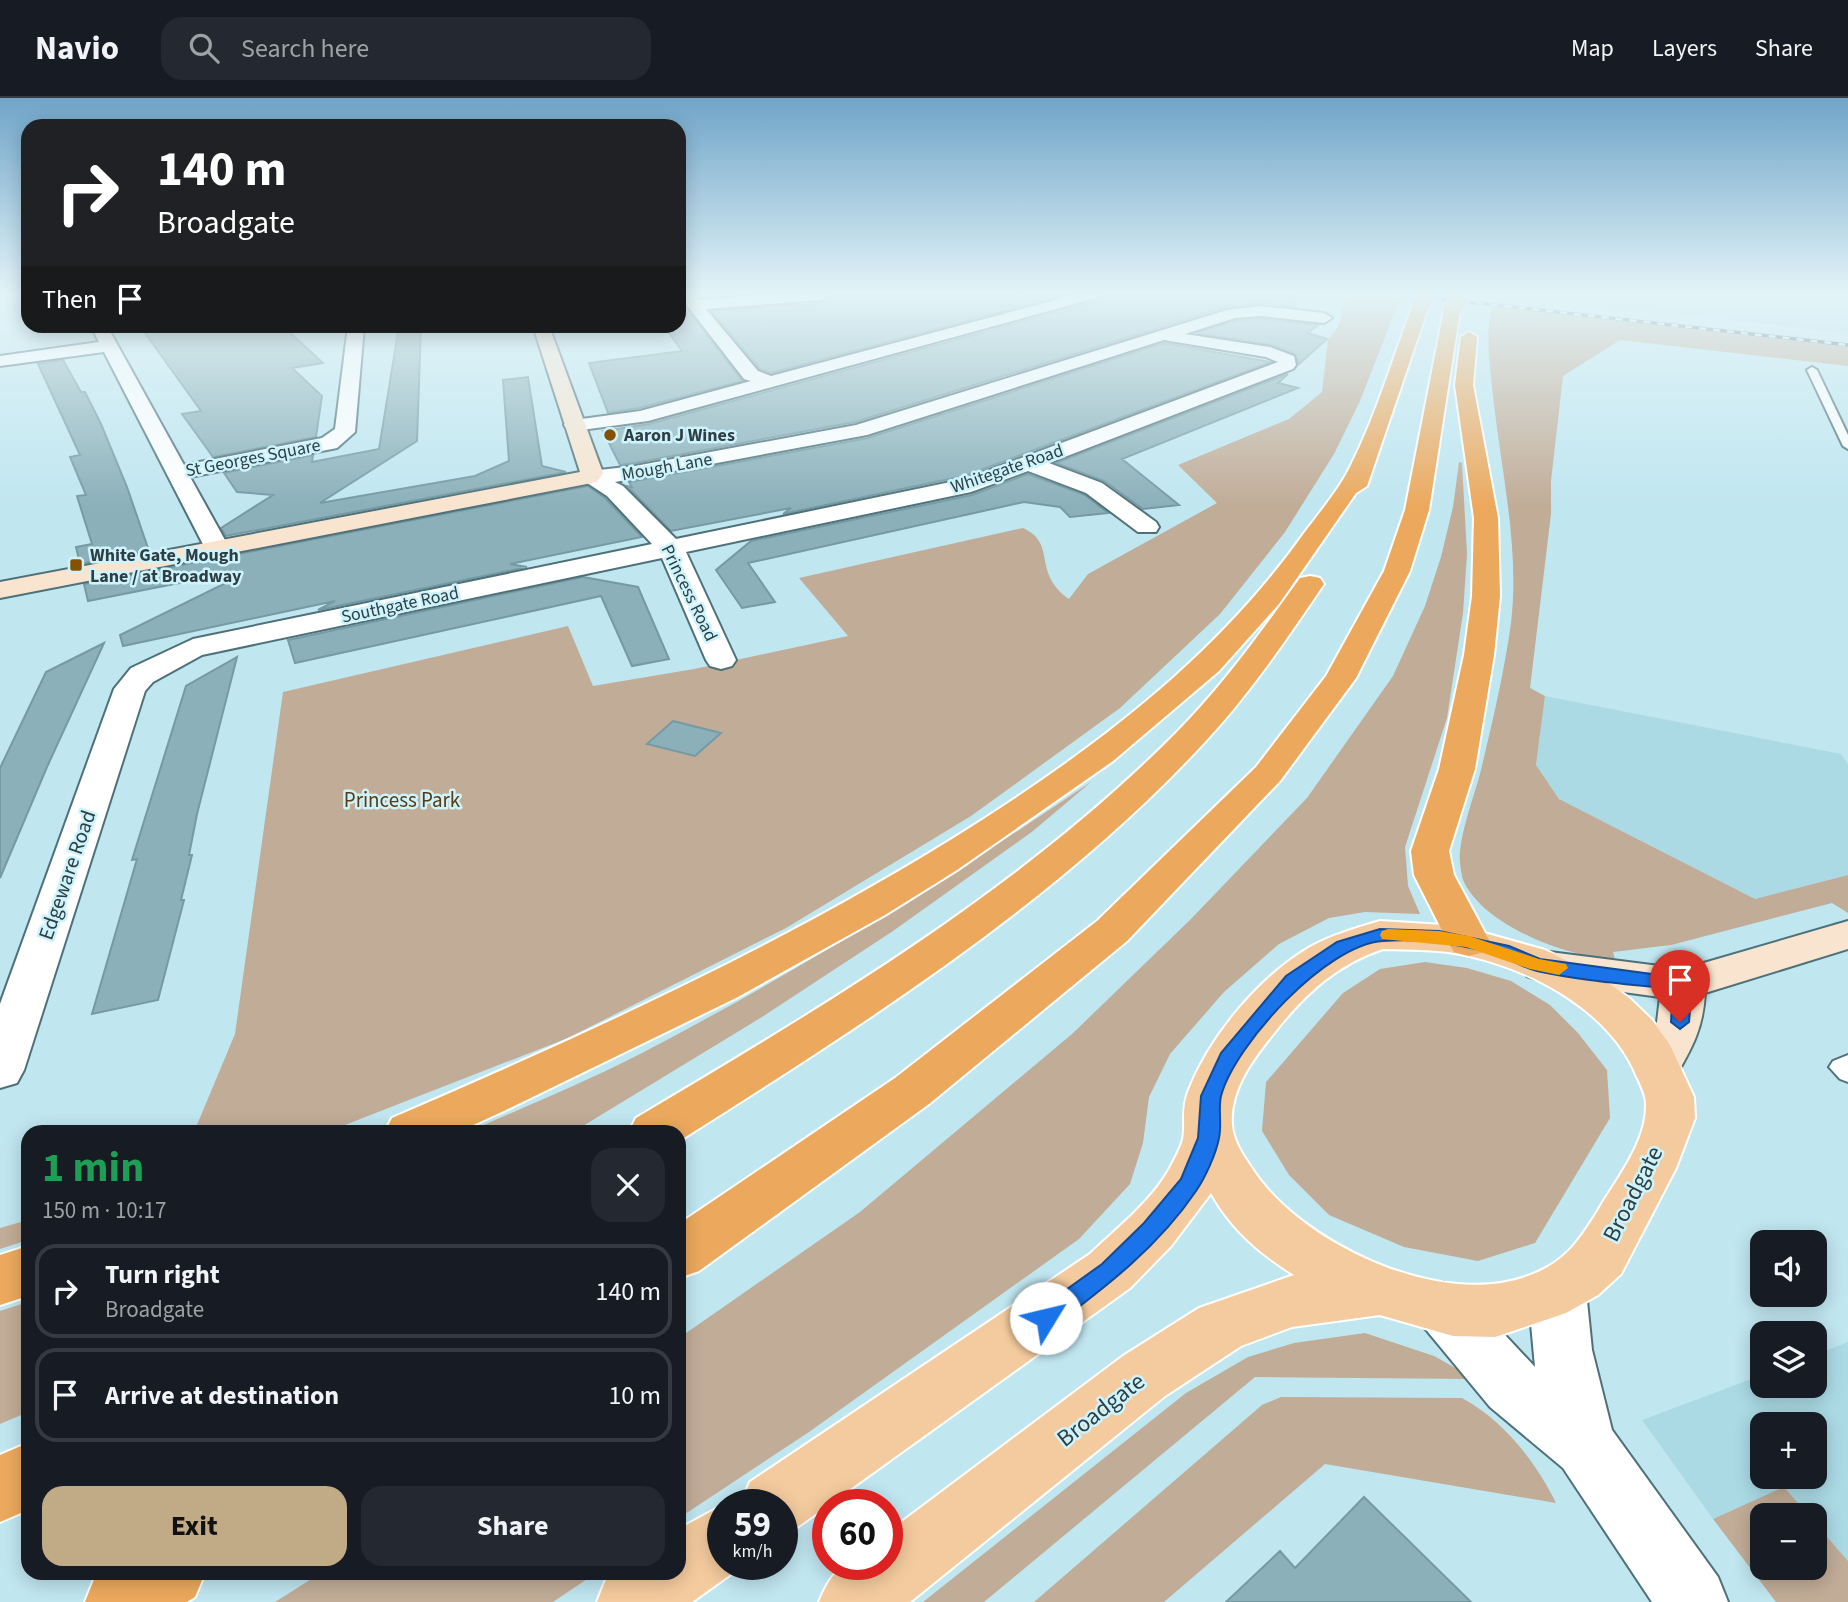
<!DOCTYPE html>
<meta charset="utf-8">
<style>
:root{--surface:#171b24;--page:#242831;--text:#f1f3f6;--muted:#9ea1a6;--line:#363941;--accent:#c1ab87}
body{margin:0;font-family:"Source Sans 3",sans-serif;background:var(--page);color:var(--text);height:100vh;display:flex;flex-direction:column;font-size:26px;white-space:nowrap}
*{box-sizing:border-box;margin:0}
p{font-size:23px;color:var(--muted)}
.icon{flex:none;width:38px;height:38px;fill:none;stroke:currentColor;stroke-width:2;stroke-linecap:round;stroke-linejoin:round}
.map{position:relative;flex:1;overflow:hidden}
.drawer{position:absolute;left:21px;top:1027px;width:665px;height:455px;display:flex;flex-direction:column;background:var(--surface);border-radius:21px;box-shadow:0 4px 18px #0003}
.drawer>*{flex:none}
.top-card{position:absolute;left:21px;top:21px;width:665px;height:214px;border-radius:21px;box-shadow:0 4px 18px #0003;background:#202124;color:#fff;overflow:hidden}
.buttons{position:absolute;left:1750px;top:1132px;display:grid;gap:14px}
.buttons a{display:grid;place-items:center;width:77px;height:77px;border-radius:14px;background:var(--surface);box-shadow:0 4px 18px #0003;font-size:35px}
.speed{position:absolute;left:707px;top:1391px;display:flex;gap:14px;font-size:35px;font-weight:700;text-align:center}
.speed>*{display:grid;place-content:center;width:91px;height:91px;border-radius:50%;background:var(--surface);box-shadow:0 4px 18px #0003;line-height:1}
.speed small{font-size:18px;font-weight:400}
.speed .limit{border:10px solid #d22;background:#fff;color:#111}
.pin{position:absolute;display:grid;place-items:center;width:60px;height:60px;color:#fff;margin:-72px -30px;border-radius:50% 50% 50% 0;rotate:-45deg;box-shadow:0 0 7px #0007}
.pin .icon{rotate:45deg}
.me{position:absolute;width:77px;margin:-38px;rotate:54deg;stroke-linejoin:round;filter:drop-shadow(0 0 5px #0008)}
.turn{display:flex;align-items:center;gap:24px;height:147px;padding:0 21px;font-size:32px}
.turn .icon{width:91px;height:91px;stroke-width:2.5}
.turn b{display:block;font-size:49px;line-height:60px}
.then{display:flex;align-items:center;height:66px;padding:0 21px;background:#0003;gap:14px;font-size:26px}
.round{display:grid;place-items:center;flex:none;width:74px;height:74px;border-radius:21px;background:var(--page)}
.overview{display:flex;align-items:center;justify-content:space-between;height:119px;padding:0 21px}
h1{font-size:42px;font-weight:700;line-height:52px;color:#1e9e55}
.button{display:flex;gap:14px;margin-top:auto;padding:14px 21px}
.button a{flex:1;height:80px;border-radius:21px;background:var(--accent);color:#111;font-size:28px;font-weight:700;line-height:80px;text-align:center}
.button a+a{background:var(--page);color:var(--text)}
ul{padding:0;list-style:none}
li{display:flex;align-items:center;gap:21px;height:94px;margin:0 14px 10px;padding:0 7px;border:4px solid var(--line);border-radius:21px}
li div{flex:1}
li b{display:block;font-size:26px}
li em{font-style:normal}
header{display:flex;align-items:center;gap:42px;box-sizing:border-box;height:98px;padding:0 35px;background:var(--surface);border-bottom:2px solid var(--line)}
header strong{font-size:33px}
nav{display:flex;gap:38px;margin-inline-start:auto;font-size:24px}
.search{width:490px;height:63px;background:var(--page);display:flex;align-items:center;gap:18px;box-sizing:border-box;padding:0 24px;border-radius:21px;color:var(--muted);font-size:26px}
.map>svg:first-child{display:block}
.built{fill:#abdae5;fill-rule:evenodd}
.green{fill:#c1ac97}
.building{fill:#8bb0b9;stroke:#759aa3;stroke-width:2}
.lines{fill:none;stroke-linecap:round;stroke-linejoin:round}
.lane-casing{stroke:#4e7179;stroke-width:4}
.street-casing{stroke:#4e7179;stroke-width:4}
.secondary-casing{stroke:#4e7179;stroke-width:4}
.primary-casing{stroke:#fff;stroke-width:4}
.highway-casing{stroke:#fff;stroke-width:4}
.lane{fill:#fff;fill-rule:evenodd}
.street{fill:#fff;fill-rule:evenodd}
.secondary{fill:#f9e5cf;fill-rule:evenodd}
.primary{fill:#f4cb9e;fill-rule:evenodd}
.highway{fill:#eca95e;fill-rule:evenodd}
.rail-casing{stroke:#4f6368;stroke-width:3.5}
.rail{stroke:#cdf4fd;stroke-width:2.5;stroke-dasharray:7;stroke-linecap:butt}
.highway-bridge-casing{stroke:#fff;stroke-width:19;stroke-linecap:butt}
.highway-bridge{stroke:#eca95e;stroke-width:18}
.route{fill:#1a73e8;stroke:#114b97;stroke-width:2}
.slow{fill:#f59e0b}
.poi-dot{fill:#875200;stroke:#cdf4fd;stroke-width:2.5}
.labels{text-anchor:middle;dominant-baseline:central;stroke-width:5;stroke-linejoin:round;paint-order:stroke}
.far-poi-label{font-size:18px;font-weight:bold;fill:#2f3e42;stroke:#cdf4fd;text-anchor:start}
.far-street-label{font-size:18px;fill:#2f3e42;stroke:#cdf4fd}
.park-label{font-size:21px;fill:#593a13;stroke:#cdf4fd}
.street-label{font-size:21px;fill:#2f3e42;stroke:#cdf4fd}
.near-street-label{font-size:24px;fill:#2f3e42;stroke:#cdf4fd}
</style>
<header>
<strong>Navio</strong>
<div class="search"><svg class="icon" aria-label="search" viewBox="0 0 24 24"><circle cx="10" cy="10" r="6"/><path d="M15 15l6 6"/></svg>Search here</div>
<nav><a>Map</a><a>Layers</a><a>Share</a></nav>
</header>
<div class="map">
<svg width="1848" height="1504" viewBox="0 0 1848 1504">
<rect width="100%" height="100%" fill="#c0e6f0"/>
<path class="built" d="M1504,197h344v38z
M1545,598l296,58 7,10v111l-93,24 -196,-100 -23,-34z
M1848,1244v219l-33,-38v-7l-7,-1 -24,-27 -71,31 -71,-99 120,-45v11h53v-31zM1762,1326h53v53h-53z"/>
<path class="green" d="M1318,197l83,1 -41,105 -26,53 -49,78 -65,82 -100,94 -149,108 -185,112 -218,110 -241,94h-133l41,-98 48,-342 285,-66 25,60 101,-17 154,-33 -49,-58 224,-50c35,16 8,44 46,71l19,-25 129,-71 -39,-38 111,-46 33,-27 6,-52 10,-13 8,-28z
M1492,208l356,41v19l-228,-26 -57,36 -12,105v33l-21,174 15,8 -9,69 23,34 196,100 93,-24v38l-16,-10 -161,42 -58,7 2,7c-47,-1 -130,-33 -151,-77 -3,-7 -5,-23 -4,-31 3,-26 13,-52 20,-77 12,-50 24,-100 31,-151 9,-75 -10,-152 -18,-227 -3,-30 -8,-60 -1,-90z
M1459,364l3,1 5,91 -4,59 -16,105 -42,129 3,39 12,28 -55,-2 -36,6 -50,26 -55,48 -54,62 -21,43 -6,46 -13,41 -51,55 -270,193 -130,86v-180l181,-126 212,-178 118,-114 117,-122 86,-122 32,-70 16,-49 12,-50z
M1091,684l-58,49 -140,100 -131,86 -189,115h-105c58,-26 118,-50 174,-79 155,-81 304,-173 449,-271z
M1425,864l42,6 44,13 39,24 28,28 29,37 3,48 -75,125 -57,18 -74,-14 -75,-32 -40,-40 -27,-44 4,-49 77,-89 37,-24z
M28,1122v20l-28,9v-21z
M28,1204v110l-28,12v-113z
M1365,1235l69,23 41,23 -220,-2 -271,225h-61l263,-209 62,-36 46,-14z
M1281,1299l181,1c41,22 74,64 94,105l-231,-39 -161,138h-130l228,-197z
M1784,1389l24,28 -46,1v52h53v-45l33,38v41h-72l-63,-83z
M321,1475h275l-43,29h-278z"/>
<path class="building" d="M831,197h233l-293,78 -11,-4 -49,-58 110,-8z
M1102,197h193l1,12 -35,-4 -35,4 -371,115 -220,41 -15,2 -17,-34 46,-7 448,-123z
M679,201l63,82 -103,27 -31,5 -19,-50 93,-12 -18,-25h15z
M1261,221l57,6 -10,8 19,6 -28,25 -4,-10 -24,-9 -75,-12 40,-12z
M140,228h143l40,37 -31,5 30,28 -6,41 -103,20 -31,-43 19,-3z
M399,228h22l-4,115 -97,62 155,-27 34,-15 -6,-81 25,-3 14,89 24,6 -340,64 -5,-8 52,-33 -36,-3 -13,-19 89,-18 -1,7 67,-13z
M1164,245l107,19 -307,114 -181,38 8,-6 -120,23 -44,-45 5,1 -3,-5 239,-44z
M63,262l18,32h4l16,32 26,63 22,64 -69,13 -4,-17 16,-3 -15,-48 9,-1 -16,-38 10,-2 -42,-91z
M1288,276l-10,9 20,5 -176,71 57,46 -36,4 -39,-28 -48,-18z
M1028,376l57,21 23,18 -38,4 -10,-10 -36,-5 -276,61 27,39 -33,6 -26,-38 35,-29 221,-46z
M588,388l17,12 37,39 -132,27 17,3 -209,43 17,-9 -212,45 -3,-11 122,-60 -2,-4 -152,30 -4,-17z
M583,479l55,10 31,72 -37,7 -31,-70 -306,67 -7,-23z
M104,545l-57,124 -47,111v-110l46,-96z
M237,559l-40,157 -8,41h3l-11,45h3l-26,100 -66,14 45,-155 -5,1 54,-174z
M673,623l48,12 -26,23 -48,-12z
M1364,1399l107,105h-245l54,-51 15,17z"/>
<g class="lines">
<defs>
<path id="lane" d="M1812,269l5,3 31,65v14l-5,-3 -36,-76z
M1848,957v27l-8,-3 -11,-12 4,-6z"/>
<path id="street" d="M679,197h15l4,5 64,-5h67l-8,5 -115,9 52,62 13,5 303,-81h25l-3,3 -448,123 -74,10 -7,-2 -3,-4 3,-4 73,-10 111,-30 -7,-2z
M1261,208l63,7 8,5 -8,5 -63,-7 -26,2 -50,16 85,13 24,9 2,9 -3,4 -244,94 53,20 54,39 3,5 -3,5h-18l-52,-39 -58,-22 -57,21 -285,60 50,108 -4,6 -11,3 -11,-3 -4,-6 -44,-102 -460,97 -49,27 -8,9 -121,379 -7,13 -17,5v-84l114,-315 17,-21 62,-29 459,-95 -45,-48 -29,-19 3,-5 54,-6 221,-41 371,-115zM1164,242l102,17 12,5 -313,117 -289,60 -53,-53 -8,-4 252,-47z
M91,228h16l77,139 138,-27 13,-9 13,-103h16l-9,106 -18,16 -147,29 40,72 -4,5h-18l-104,-202 -104,14v-10l99,-14z
M1557,1168l20,7 9,18 6,59 20,80 106,147 10,25h-76l-89,-134 -73,-61 -67,-81 -9,-18 9,-18 20,-8 20,8 72,77 -7,-76 9,-18z"/>
<path id="secondary" d="M533,228h16l54,147 -6,9 -597,116v-16l580,-110z
M1848,823v28l-143,44c-2,35 -12,53 -29,83l-17,6 -17,-6 -7,-12 22,-42 3,-25 -118,-16 -15,-5 -7,-10 7,-10 15,-5 141,18z"/>
<path id="primary" d="M1380,823l79,5 86,24 58,29 26,19 23,22 18,25 24,52 1,21 -19,50 -55,106 -23,21 -32,18 -71,24 -42,-1 -73,-21 -88,12 -51,19 -76,50 -255,206h-91c17,-41 27,-38 68,-38v-31l236,-177 76,-48 95,-33c-35,-22 -63,-46 -83,-82l-40,53 -41,42 -334,240 -14,6v-29h-42l10,-23 340,-228c27,-26 62,-53 80,-86 4,-8 11,-20 13,-29 3,-16 -2,-27 5,-47 21,-55 71,-115 122,-145 22,-12 46,-19 70,-26zM1383,851c29,1 58,0 86,7 66,15 142,56 168,121 4,8 9,18 9,27 1,38 -29,74 -47,105 -21,34 -35,55 -74,68 -87,31 -227,-35 -274,-110 -9,-13 -18,-27 -19,-42 -3,-37 24,-70 46,-97 29,-36 60,-64 105,-79z
M723,1407v59h22l-53,38h-95l10,-25 6,-4h66v-44z"/>
<path id="highway" d="M1421,202l8,5 -62,181 -11,7 -77,111 -60,67 -106,90 -156,109 -72,45 -149,83 -230,112 -48,22h-73l7,-14c202,-87 402,-178 587,-296 123,-79 238,-167 323,-286 17,-23 38,-47 50,-73 25,-50 41,-106 61,-158z
M1452,207l8,5 -31,200 -19,61 -54,107 -76,103 -153,160 -198,163 -230,167 -20,7v-54l216,-146 202,-157 159,-154 70,-91 58,-105 21,-61 39,-200z
M1469,234l8,5 -4,48 25,133 2,78 -6,59 -19,114 -26,82 5,24 36,67 -6,10 -15,4 -15,-4 -6,-10 -34,-67 -3,-24 28,-82 25,-114 8,-59 2,-78 -19,-133 6,-48z
M1310,478l10,2 4,6c-38,56 -76,112 -122,161 -149,160 -340,280 -523,396v-9h-50l7,-14c190,-113 386,-229 542,-387 46,-47 84,-100 122,-153z
M28,1148v50l-28,9v-50z
M28,1345v67l-28,12v-67z
M102,1475h103l-10,24 -8,5h-102l10,-25z"/>
</defs>
<use href="#lane" class="lane-casing"/>
<use href="#street" class="street-casing"/>
<use href="#secondary" class="secondary-casing"/>
<use href="#primary" class="primary-casing"/>
<use href="#highway" class="highway-casing"/>
<use href="#lane" class="lane"/>
<use href="#street" class="street"/>
<use href="#secondary" class="secondary"/>
<use href="#primary" class="primary"/>
<use href="#highway" class="highway"/>
<defs>
<path id="rail" d="M1407,197l441,50"/>
</defs>
<use href="#rail" class="rail-casing"/>
<use href="#rail" class="rail"/>
<defs>
<path id="highway-bridge" d="M1421,207l4,-10
M1452,212l8,-15"/>
</defs>
<use href="#highway-bridge" class="highway-bridge-casing"/>
<use href="#highway-bridge" class="highway-bridge"/>
</g>
<linearGradient id="sky" x2="0" y2="1"><stop stop-color="#6fa4c8"/><stop offset="0.48" stop-color="#e3f4f8"/><stop offset="1" stop-color="#e3f4f8" stop-opacity="0"/></linearGradient>
<rect width="1848" height="408" fill="url(#sky)"/>
<path class="route" d="M1380,831l59,2 70,15 31,13 149,20 3,5 -3,38 -9,7 -9,-7 2,-33c-45,-5 -91,-8 -136,-18 -14,-3 -26,-12 -39,-16 -37,-11 -77,-17 -115,-14 -56,3 -148,103 -162,155 -3,13 1,29 -2,42 -3,16 -14,40 -23,53 -37,55 -89,95 -141,134l-9,4 -8,-4 -4,-7 4,-8 64,-46 42,-41 37,-44 17,-41 3,-42 20,-43 65,-77 51,-34z"/>
<path class="slow" d="M1388,831l51,2 30,5 70,23 27,5 2,4 -9,7 -29,-6 -64,-22 -84,-8 -2,-4 2,-4z"/>
<g class="poi-dot">
<circle cx="610" cy="337" r="7"/>
<rect x="69" y="460" width="14" height="14" rx="3.5"/>
</g>
<g class="labels">
<g class="far-poi-label">
<text x="624" y="337">Aaron J Wines</text>
<text x="90" y="457">White Gate, Mough<tspan x="90" dy="21">Lane / at Broadway</tspan></text>
</g>
<g class="far-street-label">
<text transform="translate(253 360) rotate(-11)">St Georges Square</text>
<text transform="translate(667 369) rotate(-10)">Mough Lane</text>
<text transform="translate(1007 371) rotate(-19)">Whitegate Road</text>
<text transform="translate(689 495) rotate(64)">Princess Road</text>
<text transform="translate(400 507) rotate(-12)">Southgate Road</text>
</g>
<g class="park-label">
<text x="402" y="702">Princess Park</text>
</g>
<g class="street-label">
<text transform="translate(67 777) rotate(-71)">Edgeware Road</text>
</g>
<g class="near-street-label">
<text transform="translate(1633 1096) rotate(-63)">Broadgate</text>
<text transform="translate(1101 1312) rotate(-38)">Broadgate</text>
</g>
</g>
</svg>
<div class="buttons">
<a><svg class="icon" aria-label="sound" viewBox="0 0 24 24"><path d="M4 9h4l5-4v14l-5-4H4zM17 9q2 3 0 6"/></svg></a>
<a><svg class="icon" aria-label="layers" viewBox="0 0 24 24"><path d="M12 4l9 5-9 5-9-5zM3 14l9 5 9-5"/></svg></a>
<a>+</a>
<a>−</a>
</div>
<div class="speed"><div>59<small>km/h</small></div><div class="limit">60</div></div>
<div class="pin" style="left:1680px;top:924px;background:#d93025"><svg class="icon" aria-label="arrive" viewBox="0 0 24 24"><path d="M6 21V4h12l-3 4 3 4H6"/></svg></div>
<svg class="me" style="left:1046px;top:1220px" viewBox="-20 -20 40 40"><circle r="19" fill="#fff"/><path d="M0-13L10 11 0 6-10 11z" fill="#1a73e8"/></svg>
<div class="top-card">
<div class="turn"><svg class="icon" aria-label="right" viewBox="0 0 24 24"><path d="M7 20v-9h11M14 6l5 5-5 5"/></svg><div><b>140 m</b>Broadgate</div></div>
<div class="then">Then<svg class="icon" aria-label="arrive" viewBox="0 0 24 24"><path d="M6 21V4h12l-3 4 3 4H6"/></svg></div>
</div>
<section class="drawer">
<div class="overview"><div><h1>1 min</h1><p>150 m · 10:17</p></div><a class="round"><svg class="icon" aria-label="close" viewBox="0 0 24 24"><path d="M6 6l12 12M18 6L6 18"/></svg></a></div>
<ul>
<li><svg class="icon" aria-label="right" viewBox="0 0 24 24"><path d="M7 20v-9h11M14 6l5 5-5 5"/></svg><div><b>Turn right</b><p>Broadgate</p></div><em>140 m</em></li>
<li><svg class="icon" aria-label="arrive" viewBox="0 0 24 24"><path d="M6 21V4h12l-3 4 3 4H6"/></svg><div><b>Arrive at destination</b></div><em>10 m</em></li>
</ul>
<div class="button"><a>Exit</a><a>Share</a></div>
</section>
</div>
